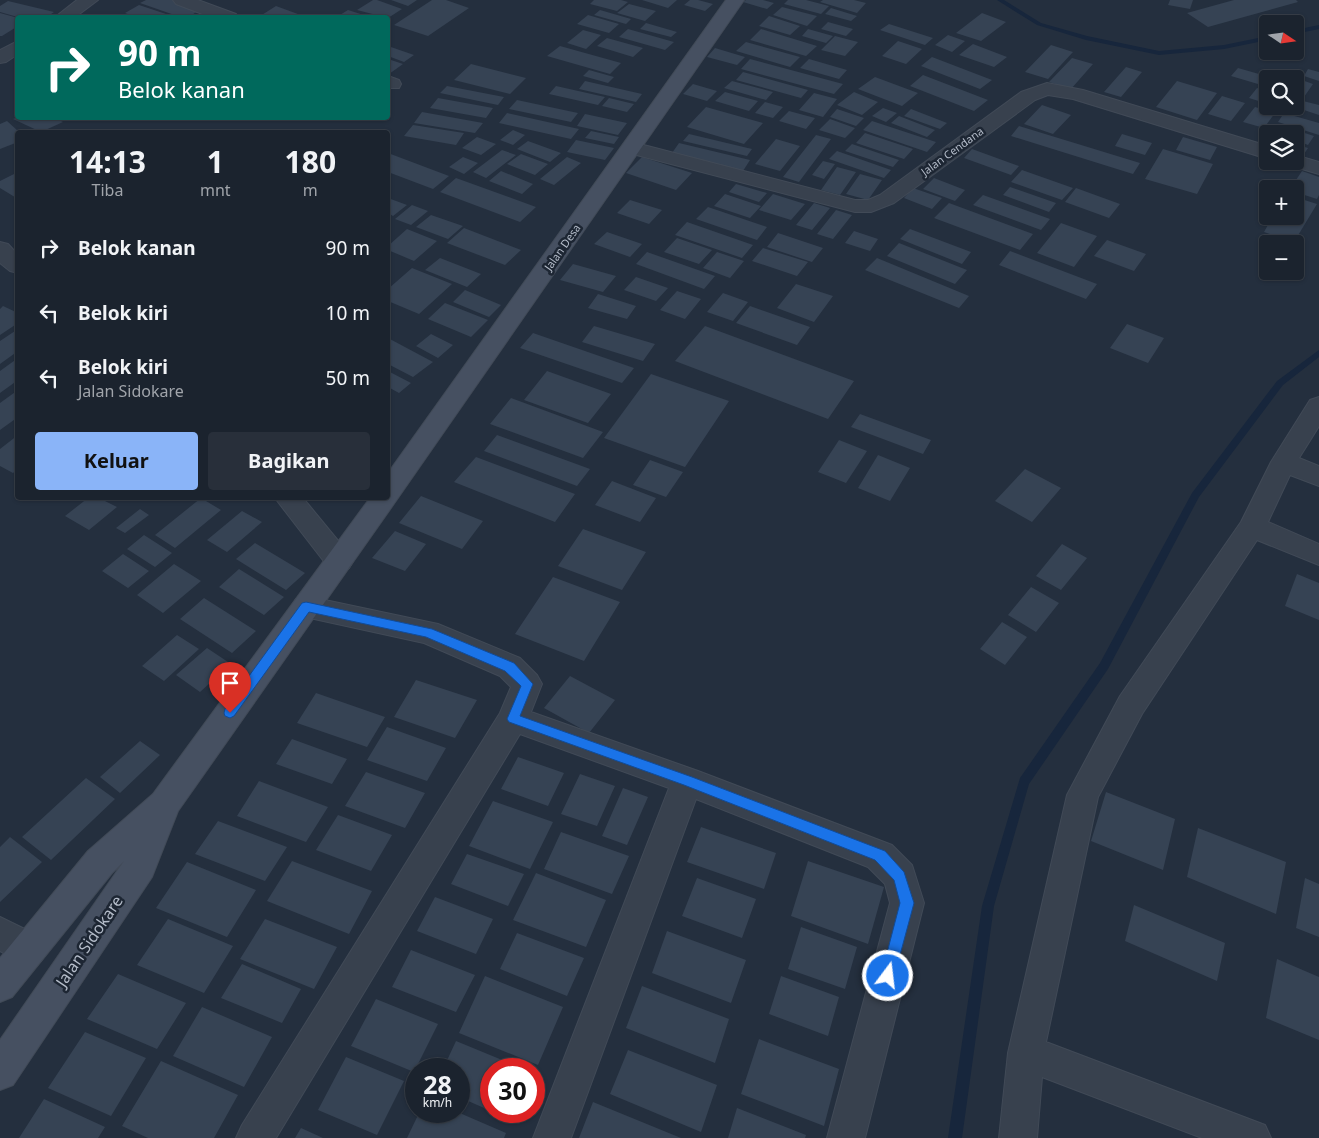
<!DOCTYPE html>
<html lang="id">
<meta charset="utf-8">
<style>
:root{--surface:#1b232e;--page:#282f3a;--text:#f1f3f6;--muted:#a0a4aa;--line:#39404a;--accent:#8ab4f8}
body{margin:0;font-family:"Noto Sans",sans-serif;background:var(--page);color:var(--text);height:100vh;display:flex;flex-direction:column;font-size:19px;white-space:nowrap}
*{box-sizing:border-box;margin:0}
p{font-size:16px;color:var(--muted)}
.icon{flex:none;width:28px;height:28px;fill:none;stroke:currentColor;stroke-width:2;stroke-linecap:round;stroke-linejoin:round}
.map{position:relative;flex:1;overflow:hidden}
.drawer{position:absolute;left:15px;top:130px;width:375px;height:370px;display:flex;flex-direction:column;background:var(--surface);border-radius:5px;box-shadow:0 1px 4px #0004,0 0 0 1px var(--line)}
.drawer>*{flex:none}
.guide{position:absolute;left:15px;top:15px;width:375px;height:105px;border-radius:5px;box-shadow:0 1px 4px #0004,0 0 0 1px var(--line);background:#00695c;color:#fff;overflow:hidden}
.needle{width:32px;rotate:103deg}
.buttons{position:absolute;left:1259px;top:15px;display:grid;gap:10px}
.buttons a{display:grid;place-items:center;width:45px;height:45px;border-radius:5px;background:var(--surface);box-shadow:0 1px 4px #0004,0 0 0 1px var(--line);font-size:25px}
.speed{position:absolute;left:405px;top:1058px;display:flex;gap:10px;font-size:25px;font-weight:700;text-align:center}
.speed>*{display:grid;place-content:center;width:65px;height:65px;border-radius:50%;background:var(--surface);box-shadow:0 1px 4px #0004,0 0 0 1px var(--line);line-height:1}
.speed small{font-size:12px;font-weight:400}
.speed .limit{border:8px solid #d22;background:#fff;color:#111}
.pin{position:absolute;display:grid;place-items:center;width:42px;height:42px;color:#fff;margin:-51px -21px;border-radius:50% 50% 50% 0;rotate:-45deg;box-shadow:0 0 5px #0007}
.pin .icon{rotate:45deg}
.me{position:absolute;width:55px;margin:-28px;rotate:15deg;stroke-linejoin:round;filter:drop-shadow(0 0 4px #0008)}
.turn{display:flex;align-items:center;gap:18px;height:105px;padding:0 20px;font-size:22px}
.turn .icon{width:65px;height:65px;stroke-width:2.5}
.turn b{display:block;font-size:35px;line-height:42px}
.eta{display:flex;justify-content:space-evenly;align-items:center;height:85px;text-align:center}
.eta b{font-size:30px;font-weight:700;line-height:35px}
.primary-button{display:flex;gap:10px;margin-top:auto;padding:10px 20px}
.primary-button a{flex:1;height:58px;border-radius:5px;background:var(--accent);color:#111;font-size:20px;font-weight:700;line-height:58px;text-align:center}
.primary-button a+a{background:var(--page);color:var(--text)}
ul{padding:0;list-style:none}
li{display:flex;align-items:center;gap:15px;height:65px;padding:0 20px}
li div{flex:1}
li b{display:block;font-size:19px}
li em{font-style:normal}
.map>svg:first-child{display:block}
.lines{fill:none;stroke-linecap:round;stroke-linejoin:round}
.stream{fill:#17263c;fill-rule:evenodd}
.building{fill:#364354}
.street-casing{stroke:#414a57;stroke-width:2}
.secondary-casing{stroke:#414a57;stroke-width:2}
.street{fill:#38414e;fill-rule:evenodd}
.secondary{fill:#465061;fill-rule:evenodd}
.route{fill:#1a73e8;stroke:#114b97}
.labels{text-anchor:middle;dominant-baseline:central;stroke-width:5;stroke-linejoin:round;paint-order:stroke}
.far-street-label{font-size:11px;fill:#b4bcc9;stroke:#1d2633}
.near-street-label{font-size:16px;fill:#b4bcc9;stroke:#1d2633}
</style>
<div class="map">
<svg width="1319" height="1138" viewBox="0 0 1319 1138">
<rect width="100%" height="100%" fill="#242f3e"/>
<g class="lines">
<path class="stream" d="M997,0h7l37,23 46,13 72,15 65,-6 44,-9v4l-44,9 -65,6 -73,-15 -49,-15z
M1319,25v4l-24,5v-4z
M1319,350v7l-36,28 -84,112 -91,172 -79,115 -35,122 -32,232h-14l34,-232 38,-128 80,-115 92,-170 85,-112z"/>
</g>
<path class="building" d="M146,0h26l29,9 -14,9h-4l-43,-15z
M373,0h4l25,9 -14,9 -31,-8z
M391,0h26l-9,6z
M432,0h14l23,8 -41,28 -34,-11z
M594,0h27l7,2 -11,9 -27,-7z
M642,0h35l-9,8z
M690,0h8l15,4 -8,7 -21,-6z
M746,0h17l11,3 -7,6 -24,-7z
M788,0h18l23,6 -8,8 -37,-10z
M823,0h31l12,3 -9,10 -37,-11z
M1170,0h23l-3,9 -22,-4z
M1234,0h62l2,2 -90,25 -21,-14z
M8,1l46,11 -9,6h-24l-21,-6v-6z
M629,4l27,7 -11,10 -28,-8z
M139,5l36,12v1h-37l-13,-5z
M276,6l30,11v1h-49z
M782,7l35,9 -10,10 -34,-11z
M831,8l26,8 -6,5 -26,-7z
M348,10l22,7v1h-35z
M600,10l31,9 -5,5 -32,-9z
M0,13l18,5v8l-16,10h-2z
M982,13l24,9 -25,19 -25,-8z
M588,15l31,9 -10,9 -32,-9z
M769,16l31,10 -10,9 -31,-9z
M828,22l25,7 -7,7 -25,-7z
M646,23l31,9 -6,5 -31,-8z
M889,24l44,14 -8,7 -45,-15z
M628,29l46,13 -9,8 -46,-13z
M761,29l56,17 -11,10 -56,-16z
M808,29l25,7 -7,7 -24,-7z
M583,30l18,5 -15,14 -19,-6z
M948,35l17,6 -13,11 -17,-7z
M835,36l23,6 -13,14 -24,-6z
M607,38l36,10 -10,9 -36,-11z
M898,41l24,8 -16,15 -24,-8z
M746,42l54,15 -10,10 -54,-16z
M973,44l34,13 -13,10 -35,-12z
M1051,45l22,7 -25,27 -23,-7z
M388,46l26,9 -10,7 -16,-6z
M560,46l61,17 -11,11 -63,-18z
M715,48l30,9 -8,8 -30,-8z
M932,57l60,23 -12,9 -59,-23z
M1072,58l21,6 -22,25 -22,-7z
M388,59l15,5 -14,10 -1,-1z
M750,59l93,25 -9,10 -93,-25z
M809,59l38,11 -8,9 -39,-11z
M471,64l55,14 -16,16 -56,-14z
M1126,67l16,5 -21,25 -17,-5z
M1238,68l35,10v1h-5v8l-37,-11z
M1308,69l11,3v9l-15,-5z
M589,70l25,7 -6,6 -25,-7z
M743,72l65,18 -7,8 -65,-18z
M923,75l65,25 -14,11 -64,-25z
M875,77l43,16 -16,13 -44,-17z
M1299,79l14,5 -9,13 -9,-3v-9z
M585,81l57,13 -6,8 -57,-13z
M732,81l41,11 -7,8 -42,-12z
M1177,81l40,12 -20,27 -41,-13z
M693,84l24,7 -10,10 -24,-7z
M447,86l57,11 -6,8 -58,-12z
M556,86l49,11 -7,8 -49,-11z
M1257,88l11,3v13l-19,-6z
M725,92l33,9 -9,10 -34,-10z
M854,92l24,10 -16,13 -25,-10z
M814,93l23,6 -14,18 -24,-7z
M1222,96l23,7 -14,18 -23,-7z
M438,98l55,10 -7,10 -56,-10z
M609,98l25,6 -7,8 -25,-6z
M517,100l61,13 -7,9 -62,-13z
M1303,101l16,4v10l-21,-7z
M765,102l18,5 -10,11 -18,-5z
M1042,105l29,10 -18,19 -29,-10z
M706,107l57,16 -19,21 -57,-17z
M1255,107l20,6 -11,15 -21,-6z
M883,108l14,5 -11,9 -14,-6z
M837,109l27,9 -8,8 -26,-9z
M911,109l36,14 -7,6 -36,-13z
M789,111l26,7 -9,11 -27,-8z
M422,112l61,11 -8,10 -61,-10z
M507,113l72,16 -8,10 -72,-16z
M1284,113l35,10v12l-41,-13z
M585,114l42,9 -9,12 -41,-9z
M899,116l36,14 -8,7 -36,-14z
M18,117l37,1 8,4 -22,10 -28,-13z
M830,119l25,9 -10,10 -26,-8z
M7,121l11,10v11l-18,7v-25z
M872,121l64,21 -9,10 -64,-22z
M1277,124l37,12 -6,9 -13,-5v-6l-24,-2z
M413,125l51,8 -8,12 -52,-9z
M1019,126l121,37 -7,11 -122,-38z
M513,130l12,5 -12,10 -13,-5z
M591,131l28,6 -5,7 -29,-6z
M865,133l48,16 -9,10 -48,-16z
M689,134l63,15 -5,7 -64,-15z
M1122,134l30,9 -7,12 -30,-9z
M816,135l15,4 -32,43 -16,-5z
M477,137l19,7 -15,11 -19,-7z
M1183,137l34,10 -7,13 -34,-10z
M776,139l24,7 -20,25 -25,-7z
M576,140l38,8 -9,12 -38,-8z
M528,141l33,12 -11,9 -33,-13z
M679,143l71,17 -7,11 -71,-18z
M852,144l47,16 -6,7 -48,-16z
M1295,144l13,4 -6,9 -7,-2z
M972,149l47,17 -8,9 -47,-17z
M1163,149l50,15 -16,30 -52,-15z
M502,150l14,5 -30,23 -13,-6z
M837,151l54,19 -7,8 -55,-19z
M388,153l61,23 -16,13 -45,-17z
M521,154l27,10 -13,11 -28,-11z
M463,157l15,6 -14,11 -15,-7z
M567,157l14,6 -27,22 -14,-6z
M642,157l50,16 -16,17 -50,-17z
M823,161l12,3 -11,15 -12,-4z
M837,167l19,5 -16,23 -19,-5z
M1022,170l51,18 -11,12 -51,-18z
M501,171l32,13 -11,10 -33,-13z
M1302,171l17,6v18l-2,4 -22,-7v-3h-5z
M18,172v27l-18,-11v-7z
M860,174l22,6 -14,20 -22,-6z
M456,178l80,29 -16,15 -80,-30z
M934,178l31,12 -10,11 -32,-12z
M736,184l31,9 -8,9 -30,-10z
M1010,187l46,16 -7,9 -46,-17z
M913,188l29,10 -10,11 -28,-11z
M1076,188l44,16 -11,14 -44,-16z
M725,194l36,12 -11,12 -36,-12z
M773,194l32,10 -14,16 -32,-10z
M983,195l67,24 -9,11 -68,-25z
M1295,197l22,7 -23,38 -30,-10 9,-16h22z
M388,198l19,7 -14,11 -5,-3z
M630,200l32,10 -13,14 -32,-11z
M814,203l16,5 -18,22 -16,-5z
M949,203l84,31 -13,16 -86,-32z
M412,205l16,6 -17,14 -16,-6z
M708,207l59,20 -10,13 -61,-21z
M836,210l16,5 -19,24 -16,-5z
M431,215l32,11 -15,13 -32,-12z
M687,222l66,23 -11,13 -67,-23z
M1061,223l36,13 -23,31 -37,-14z
M464,228l57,22 -16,15 -58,-22z
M407,229l30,12 -23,20 -26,-11v-4z
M910,229l61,23 -9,12 -62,-25z
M854,231l24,8 -8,12 -25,-8z
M607,232l35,12 -12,13 -36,-13z
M778,233l45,15 -11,14 -45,-15z
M677,238l35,12 -13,14 -35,-12z
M1107,240l39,14 -12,17 -40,-15z
M899,243l68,27 -12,14 -68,-28z
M763,248l45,14 -11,14 -45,-15z
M1010,251l87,33 -11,15 -87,-34z
M647,252l68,24 -11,13 -68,-25z
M717,252l27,9 -14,17 -27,-10z
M440,258l41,16 -14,13 -42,-17z
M877,258l92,38 -10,12 -94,-38z
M573,264l43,12 -13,16 -43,-12z
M412,268l40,16 -33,30 -31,-13v-12z
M636,277l32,11 -12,13 -32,-11z
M796,284l37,12 -19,26 -37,-14z
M465,290l36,15 -12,12 -36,-15z
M677,291l24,8 -16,20 -25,-9z
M723,293l25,9 -15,19 -26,-9z
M598,294l38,12 -9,13 -39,-11z
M445,303l43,17 -17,17 -43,-18z
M3,306l15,7v10l-18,12v-26z
M750,306l60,21 -13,18 -61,-22z
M1127,324l37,14 -16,25 -38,-15z
M594,326l61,18 -12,17 -61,-19z
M705,326l149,55 -26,38 -153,-58z
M18,329v22l-18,13v-23z
M533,333l101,35 -12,15 -102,-35z
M431,334l22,11 -15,13 -22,-12z
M388,338l45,24 -20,15 -25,-13z
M18,358v22l-18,13v-22z
M388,371l23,12 -12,10 -11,-6z
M547,371l64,23 -23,29 -64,-23z
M651,374l78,27 -44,66 -81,-29z
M18,390v27l-18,13v-27z
M511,398l92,34 -20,26 -93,-34z
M860,414l71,26 -8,14 -72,-27z
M18,435v34l-5,4 -13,-7v-17z
M497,435l93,34 -13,17 -93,-35z
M839,440l28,11 -21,32 -28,-11z
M878,455l32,13 -20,33 -32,-13z
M476,457l99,37 -20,28 -101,-40z
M650,460l33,12 -17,25 -33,-12z
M1025,469l36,19 -29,34 -37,-21z
M612,481l44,17 -16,24 -45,-17z
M421,496l62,25 -21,28 -63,-26z
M88,498h11l18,9 -28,23 -24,-14z
M201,498l20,12 -46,38 -20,-13z
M140,509l9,6 -24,18 -9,-5z
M242,511l20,11 -35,30 -20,-12z
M583,529l63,23 -24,38 -64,-24z
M395,531l31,13 -21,27 -33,-13z
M144,535l28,18 -17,14 -28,-18z
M255,543l50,30 -19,17 -50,-31z
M1062,544l25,14 -26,32 -25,-14z
M123,554l26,17 -21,17 -26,-17z
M174,564l27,17 -38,32 -26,-18z
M239,569l45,28 -20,18 -45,-28z
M1297,574l22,9v37l-34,-14z
M553,577l67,25 -36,59 -69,-27z
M1031,587l28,16 -23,29 -28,-17z
M204,598l52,33 -24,22 -52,-34z
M1002,622l25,15 -22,28 -25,-16z
M177,635l22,14 -35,32 -22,-15z
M207,648l24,16 -31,28 -24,-17z
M570,676l45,24 -26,33 -45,-25z
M416,680l61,20 -22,38 -61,-21z
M316,693l69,24 -18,30 -70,-24z
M387,727l59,21 -19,33 -60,-21z
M292,739l55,20 -15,25 -56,-20z
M140,741l20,14 -40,38 -20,-16z
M518,757l46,16 -16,33 -47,-17z
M366,772l59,21 -20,35 -60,-22z
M580,774l35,12 -18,40 -36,-12z
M86,778l29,21 -64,61 -29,-23z
M259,781l69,26 -22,35 -69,-26z
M623,788l25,9 -21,48 -25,-9z
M1106,792l69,27 -12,51 -72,-29z
M493,801l60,21 -23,47 -61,-23z
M338,815l54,20 -21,36 -55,-21z
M218,821l69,26 -22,34 -70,-27z
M701,827l75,26 -12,36 -77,-27z
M1198,828l88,34 -10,52 -89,-37z
M561,832l68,24 -17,38 -68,-25z
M10,837l32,25 -42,40v-55z
M467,854l57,20 -16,32 -57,-22z
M292,861l80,30 -23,43 -82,-33z
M808,861l76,26 -16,57 -77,-28z
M187,862l69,28 -29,47 -71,-29z
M536,873l70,27 -20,47 -73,-27z
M697,878l59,21 -14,39 -60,-22z
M1305,878l14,6v53l-23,-9z
M435,897l58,22 -17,35 -59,-23z
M1134,905l91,38 -8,38 -92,-40z
M168,919l65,27 -29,47 -67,-28z
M265,919l72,28 -23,42 -74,-30z
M801,927l56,20 -12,42 -57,-20z
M667,931l79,29 -15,43 -79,-30z
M517,933l67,25 -17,38 -67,-27z
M411,950l64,25 -19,37 -64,-25z
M1277,959l42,18v63l-53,-22z
M242,964l59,25 -19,34 -61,-25z
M118,974l68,29 -29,46 -70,-30z
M485,976l78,31 -25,58 -79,-32z
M781,976l58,21 -11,39 -59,-22z
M642,986l87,33 -14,44 -89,-35z
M376,999l62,25 -24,48 -63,-26z
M202,1007l70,30 -28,50 -71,-31z
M85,1032l61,26 -35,58 -63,-28z
M759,1039l80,30 -15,57 -83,-32z
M456,1041l68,28h-33v42l-32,-14v-28h-16z
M628,1050l89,35 -16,47 -91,-38z
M346,1057l58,24 -27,54 -59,-25z
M161,1061l77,34 -24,43h-66l-26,-12z
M44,1099l61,28 -7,11h-79z
M593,1102l88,36h-102z
M737,1108l69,27 -1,3h-77z
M420,1111h35l51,22 -2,5h-97z
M301,1128l22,10h-28z"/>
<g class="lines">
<defs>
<path id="street" d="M77,0h21l-24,18h-20z
M173,0h25l38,14 2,4h-25l-37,-14z
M18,41v13l-12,8 -6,1v-13z
M388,76l11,4 2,4 -2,4h-11z
M1047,83l36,7 185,56v13l-195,-60 -25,-4 -13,5 -141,103 -23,9h-16l-230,-60 -3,-4 3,-4 7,-2 223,58h13l12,-5 141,-103z
M1295,155l24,7v12l-31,-9 -3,-4h10z
M0,242l8,2 10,11v18l-8,-2 -10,-8z
M1319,397v29l-20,32 20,8v20l-29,-11 -22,47 51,22v21l-62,-25 -115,174 -44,83 -52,245 219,83 6,13h-69l-160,-61 -5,61h-38l9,-85 59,-258 53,-99 121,-174 30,-60 39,-62z
M275,498h28l46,56 4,7 -4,7 -10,4 -10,-4z
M306,596l132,28 82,34 17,17 5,9 -11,28 167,59 194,74 20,20 12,38 -59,235h-38l63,-235 -5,-19 -17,-17 -172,-68 -125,339h-38l136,-350 -149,-54 -244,404h-40l6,-13 258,-412 11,-26 -11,-11 -76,-33 -128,-28 -4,-8 4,-8z
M0,917l41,20 5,12 -5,12 -12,5 -29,-15z"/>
<path id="secondary" d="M726,0h18l-351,505 -215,306 -26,66 -139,208 -13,5v-50l124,-179 -12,12 -100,124 -12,5v-44l88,-107 65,-57 217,-296h18v-25z"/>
</defs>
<use href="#street" class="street-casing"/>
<use href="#secondary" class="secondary-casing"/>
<use href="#street" class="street"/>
<use href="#secondary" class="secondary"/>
</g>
<path class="route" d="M306,602l126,27 82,34 19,21 -13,32 172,61 193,74 19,21 10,31 -21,78 -5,2 -5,-2 -2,-5 19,-73 -6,-23 -19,-20 -191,-75 -175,-63 -2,-3 14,-33 -16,-15 -79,-34 -117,-25 -75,104 -4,2 -5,-2 -1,-3 1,-4 77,-106z"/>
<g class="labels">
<g class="far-street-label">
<text transform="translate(952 151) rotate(-36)">Jalan Cendana</text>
<text transform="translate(562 247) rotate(-55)">Jalan Desa</text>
</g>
<g class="near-street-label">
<text transform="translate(89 941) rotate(-56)">Jalan Sidokare</text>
</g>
</g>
</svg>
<div class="buttons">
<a><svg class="needle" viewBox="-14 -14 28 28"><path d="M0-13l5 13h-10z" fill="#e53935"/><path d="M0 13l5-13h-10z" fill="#a0a4aa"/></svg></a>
<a><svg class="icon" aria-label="search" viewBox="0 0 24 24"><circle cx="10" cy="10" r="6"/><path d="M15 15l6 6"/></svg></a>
<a><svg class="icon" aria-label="layers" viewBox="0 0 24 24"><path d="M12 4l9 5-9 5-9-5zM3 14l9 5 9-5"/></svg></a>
<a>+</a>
<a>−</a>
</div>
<div class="speed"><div>28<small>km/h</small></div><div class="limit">30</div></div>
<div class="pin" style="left:230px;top:713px;background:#d93025"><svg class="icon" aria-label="arrive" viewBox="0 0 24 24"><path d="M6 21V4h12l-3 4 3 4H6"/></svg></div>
<svg class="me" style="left:888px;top:976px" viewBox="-20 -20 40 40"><circle r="17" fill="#1a73e8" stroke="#fff" stroke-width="3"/><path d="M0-11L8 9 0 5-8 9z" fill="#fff"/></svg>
<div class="guide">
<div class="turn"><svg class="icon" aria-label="right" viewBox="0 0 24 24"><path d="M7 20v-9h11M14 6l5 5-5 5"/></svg><div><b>90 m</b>Belok kanan</div></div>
</div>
<section class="drawer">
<div class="eta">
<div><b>14:13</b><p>Tiba</p></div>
<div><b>1</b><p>mnt</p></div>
<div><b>180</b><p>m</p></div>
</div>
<ul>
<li><svg class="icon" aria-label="right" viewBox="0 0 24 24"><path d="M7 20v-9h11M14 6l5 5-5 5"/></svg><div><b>Belok kanan</b></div><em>90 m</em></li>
<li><svg class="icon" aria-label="left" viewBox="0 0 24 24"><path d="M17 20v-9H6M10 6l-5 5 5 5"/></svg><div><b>Belok kiri</b></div><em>10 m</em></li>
<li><svg class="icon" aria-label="left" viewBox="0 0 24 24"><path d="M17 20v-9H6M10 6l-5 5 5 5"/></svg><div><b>Belok kiri</b><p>Jalan Sidokare</p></div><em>50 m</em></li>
</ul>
<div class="primary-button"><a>Keluar</a><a>Bagikan</a></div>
</section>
</div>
